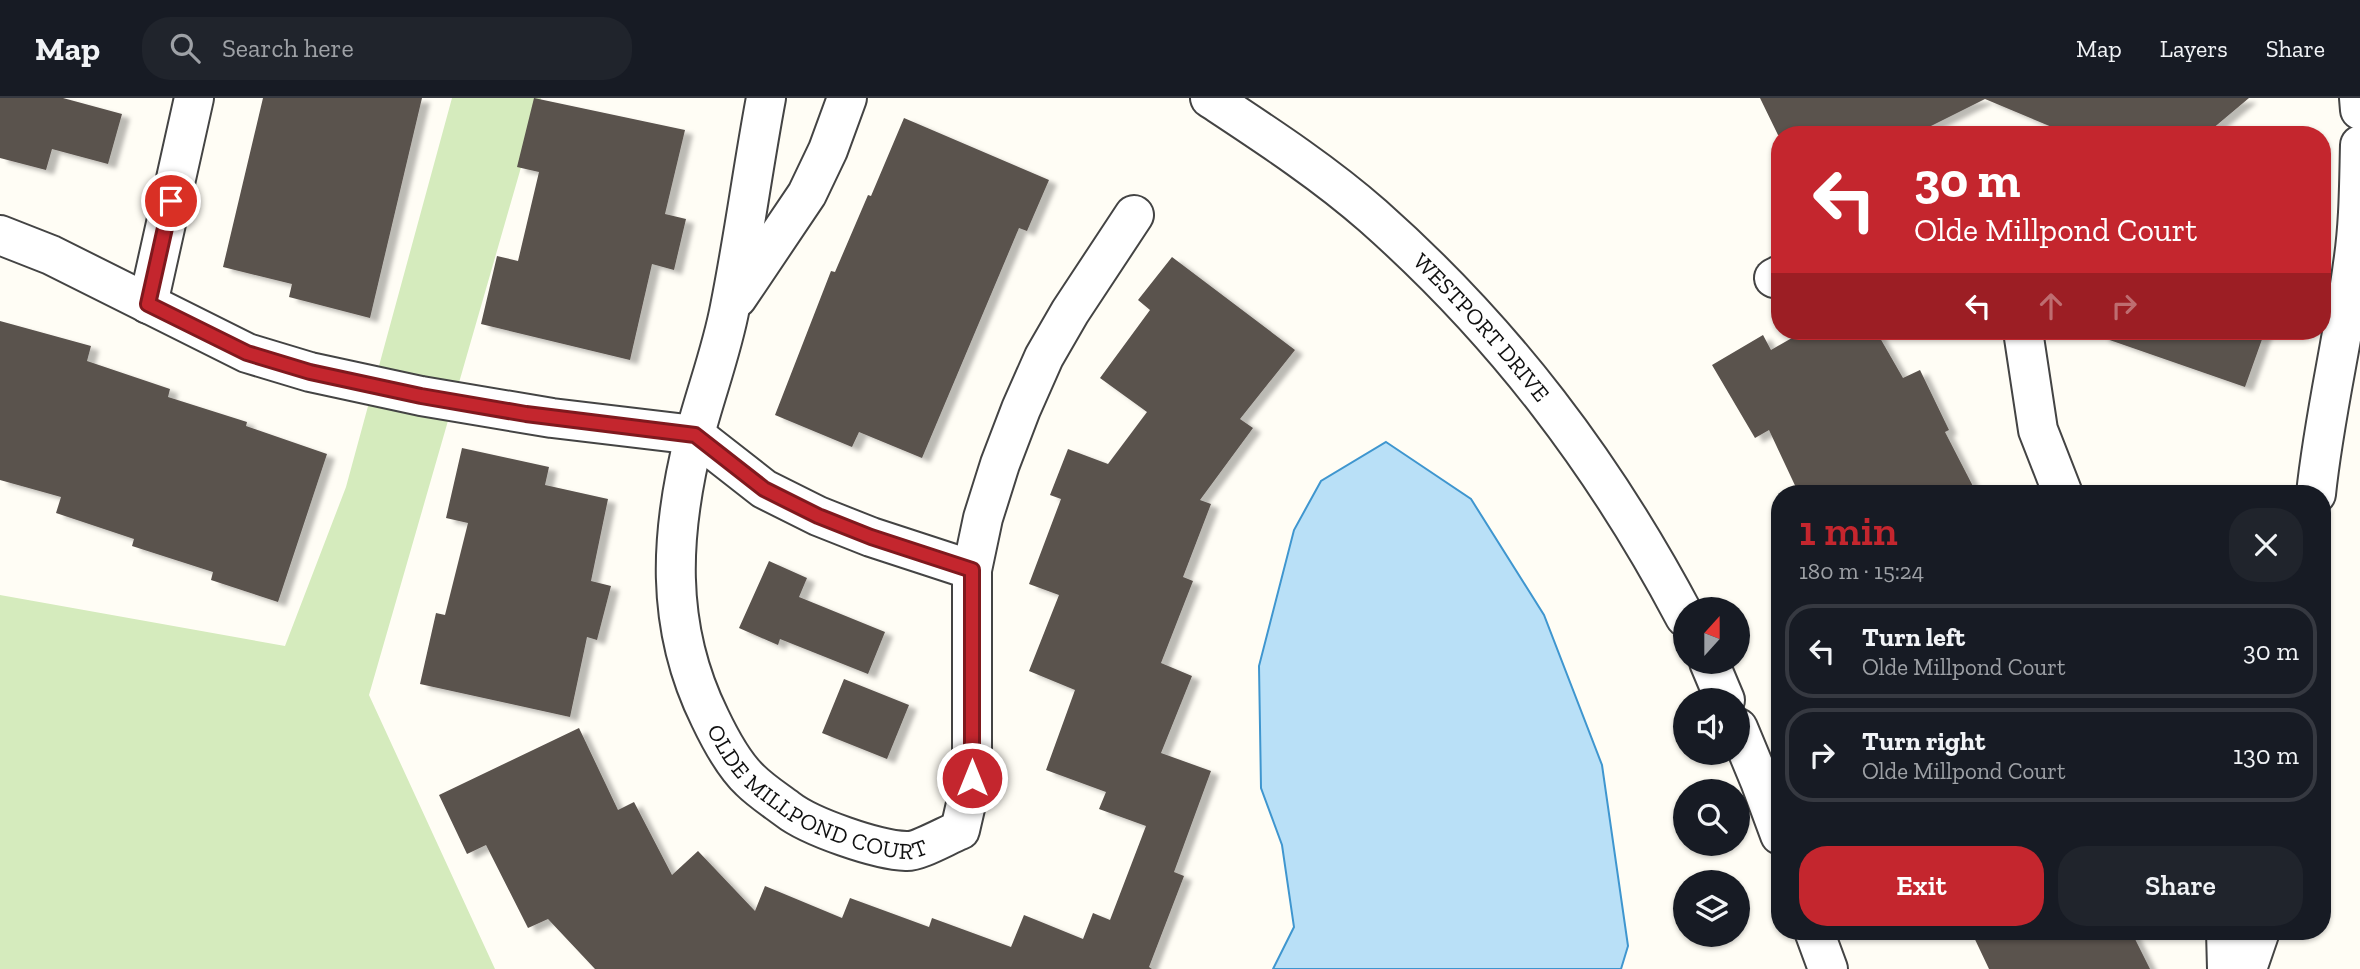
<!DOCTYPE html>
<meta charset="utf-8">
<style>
:root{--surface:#171b24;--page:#20242c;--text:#f1f3f6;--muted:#9ea1a6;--line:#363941;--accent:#c4262e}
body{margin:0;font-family:"Zilla Slab",serif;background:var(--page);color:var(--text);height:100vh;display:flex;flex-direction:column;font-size:26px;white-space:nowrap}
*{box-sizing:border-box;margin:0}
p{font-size:23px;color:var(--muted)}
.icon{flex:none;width:38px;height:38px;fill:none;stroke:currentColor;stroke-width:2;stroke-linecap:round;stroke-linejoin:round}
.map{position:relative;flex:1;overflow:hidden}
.panel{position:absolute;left:1771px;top:387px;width:560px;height:455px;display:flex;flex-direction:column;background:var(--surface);border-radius:28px;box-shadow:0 2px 5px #0004}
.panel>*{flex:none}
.guide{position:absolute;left:1771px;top:28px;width:560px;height:214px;border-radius:28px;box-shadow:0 2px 5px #0004;background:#c4262e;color:#fff;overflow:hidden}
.needle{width:46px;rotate:21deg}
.buttons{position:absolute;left:1673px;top:499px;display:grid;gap:14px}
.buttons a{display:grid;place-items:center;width:77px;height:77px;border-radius:50%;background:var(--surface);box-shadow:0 2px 5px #0004;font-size:35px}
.pin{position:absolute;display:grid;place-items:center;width:60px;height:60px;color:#fff;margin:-30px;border:4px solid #fff;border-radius:50%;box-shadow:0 2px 7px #0007}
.me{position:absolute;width:77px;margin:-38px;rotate:0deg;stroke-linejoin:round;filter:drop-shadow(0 0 5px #0008)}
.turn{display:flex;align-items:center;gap:24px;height:147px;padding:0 28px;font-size:32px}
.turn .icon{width:91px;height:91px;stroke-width:2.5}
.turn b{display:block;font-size:49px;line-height:60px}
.lanes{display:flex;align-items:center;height:66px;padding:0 28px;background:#0003;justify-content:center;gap:35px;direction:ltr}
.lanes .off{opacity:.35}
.round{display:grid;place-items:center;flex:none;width:74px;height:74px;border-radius:28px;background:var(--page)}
.overview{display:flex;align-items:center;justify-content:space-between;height:119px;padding:0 28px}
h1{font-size:42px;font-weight:600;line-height:52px;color:var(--accent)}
.button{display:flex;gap:14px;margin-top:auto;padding:14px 28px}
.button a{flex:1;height:80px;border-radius:28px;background:var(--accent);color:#fff;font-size:28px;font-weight:600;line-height:80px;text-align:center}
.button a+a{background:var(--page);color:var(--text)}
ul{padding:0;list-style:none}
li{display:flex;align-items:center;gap:21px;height:94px;margin:0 14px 10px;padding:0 14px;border:4px solid var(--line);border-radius:28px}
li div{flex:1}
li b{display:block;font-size:26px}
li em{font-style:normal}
header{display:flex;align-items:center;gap:42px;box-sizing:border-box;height:98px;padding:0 35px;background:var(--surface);border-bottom:2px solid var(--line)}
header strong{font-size:33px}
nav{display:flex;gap:38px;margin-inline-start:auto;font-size:24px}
.search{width:490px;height:63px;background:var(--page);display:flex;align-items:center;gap:18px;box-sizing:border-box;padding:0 24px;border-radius:28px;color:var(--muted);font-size:26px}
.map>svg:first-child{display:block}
.green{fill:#d5ebbd}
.water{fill:#b9e0f7;stroke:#3f96cf;stroke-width:2}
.building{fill:#5a524d;filter:url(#shadow)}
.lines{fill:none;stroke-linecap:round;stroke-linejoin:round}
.minor-casing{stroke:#444;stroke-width:42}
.minor{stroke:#fff;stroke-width:38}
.route-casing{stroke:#7f191e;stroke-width:18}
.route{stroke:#c4262e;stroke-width:12}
.labels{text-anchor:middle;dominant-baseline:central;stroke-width:7;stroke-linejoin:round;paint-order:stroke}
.street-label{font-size:23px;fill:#111;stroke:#fff}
</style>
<header>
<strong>Map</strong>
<div class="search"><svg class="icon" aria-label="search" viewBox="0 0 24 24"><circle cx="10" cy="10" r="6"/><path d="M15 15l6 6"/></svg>Search here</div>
<nav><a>Map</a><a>Layers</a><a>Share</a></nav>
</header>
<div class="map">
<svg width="2360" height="871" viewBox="0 0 2360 871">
<defs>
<filter id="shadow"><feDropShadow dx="8" dy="4.5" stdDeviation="2" flood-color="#0004"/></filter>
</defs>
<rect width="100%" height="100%" fill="#fffdf5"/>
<path class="green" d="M452,0h89l-172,597 126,274h-495v-374l285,51 61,-159z"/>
<path class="water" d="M1386,344l85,57 73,116 58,150 26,181 -7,23h-348l21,-42 -12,-82 -21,-57 -2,-122 35,-136 27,-49z"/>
<path class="building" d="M0,0h63l59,16 -14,50 -56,-15 -6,21 -46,-12z
M263,0h159l-52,220 -81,-21 3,-13 -69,-17z
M534,0l151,32 -20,84 21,5 -12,51 -22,-6 -22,96 -149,-36 16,-68 21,5 21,-89 -22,-5z
M1760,0h489l-44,37h-134l-86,-36 -72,36h-135z
M904,20l145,62 -22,51 -8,-3 -97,230 -63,-26 -7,15 -77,-32 56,-144 4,1 33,-77 3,1z
M1172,159l123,93 -55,69 13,9 -53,72 11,4 -28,73 10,4 -32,82 31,13 -31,77 50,18 -37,101 10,4 -35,91 3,2h-557l-47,-50 -20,9 -42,-83 -19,9 -28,-59 140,-67 39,82 16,-8 38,73 26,-24 57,60 10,-25 77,32 8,-20 79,29 3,-9 79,29 13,-32 59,24 10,-26 17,7 36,-94 -47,-17 7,-17 -60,-22 29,-80 -46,-19 30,-76 -30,-11 32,-85 -11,-4 18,-46 40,15 39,-52 -47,-34 50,-68 -12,-10z
M0,223l91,25 -4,15 83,28 -2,8 79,25 -1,4 81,28 -49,148 -67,-22 2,-8 -81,-26 2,-7 -78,-26 5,-16 -61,-17z
M1804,233h72l27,47 17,-8 29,60 -4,2 32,62h-178l-30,-64 -14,8 -43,-73 51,-30 8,15z
M2102,233h163l-20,56 -144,-50z
M462,350l87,19 -4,18 63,14 -17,82 20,5 -14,54 -10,-3 -17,80 -150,-33 16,-71 9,2 23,-92 -22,-5z
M769,463l38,17 -8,19 86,35 -17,42 -88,-35 -2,6 -39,-17z
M844,581l65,26 -22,54 -65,-26z
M1971,833h160l19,38h-161z"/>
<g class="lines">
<defs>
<g id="minor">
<path id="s1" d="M766,0c-13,69 -22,139 -36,209 -8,43 -24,85 -35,127 -25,98 -31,191 15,284 10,21 23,46 40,62 11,11 25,20 37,29 23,18 90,41 119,42 12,1 41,-16 54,-21l12,-52v-208l11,-52 17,-54 21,-55 23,-52 26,-45 64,-97"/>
<path id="s2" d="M1210,0c56,37 113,74 163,118 131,116 231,248 312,401"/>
<path d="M2359,0l1,12"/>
<path d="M0,137l51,20 196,98 63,19 111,24 131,22 143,17 69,54 54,27 53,21 101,33"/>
<path d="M1774,180l6,-3"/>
<path d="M737,200l70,-104 21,-44 19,-52"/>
<path d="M148,206l46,-206"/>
<path d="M2023,233l15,99 25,64"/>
<path d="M2316,396c8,-78 27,-153 37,-230 6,-39 6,-79 7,-119"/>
<path d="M1709,564l16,38"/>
<path d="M1738,630l22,53 20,54"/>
<path d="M1814,833l14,38"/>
<path d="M2226,833l1,38"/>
<path d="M2247,871l13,-38"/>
</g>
</defs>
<use href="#minor" class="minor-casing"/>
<use href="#minor" class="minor"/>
</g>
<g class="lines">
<defs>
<path id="route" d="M171,103l-23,103 99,49 63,19 111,24 105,18 169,21 69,54 54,27 53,21 101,33v208"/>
</defs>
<use href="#route" class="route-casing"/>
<use href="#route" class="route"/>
</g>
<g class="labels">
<g class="street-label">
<text stroke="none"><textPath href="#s2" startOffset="357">WESTPORT DRIVE</textPath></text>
<text stroke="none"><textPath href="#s1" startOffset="774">OLDE MILLPOND COURT</textPath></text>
</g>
</g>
</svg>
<div class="buttons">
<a><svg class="needle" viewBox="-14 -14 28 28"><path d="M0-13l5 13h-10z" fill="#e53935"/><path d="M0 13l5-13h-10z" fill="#9ea1a6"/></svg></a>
<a><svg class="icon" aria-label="sound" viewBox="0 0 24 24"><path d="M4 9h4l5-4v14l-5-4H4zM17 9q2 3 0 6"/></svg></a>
<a><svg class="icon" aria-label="search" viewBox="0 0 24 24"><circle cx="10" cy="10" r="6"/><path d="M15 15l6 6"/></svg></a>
<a><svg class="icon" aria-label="layers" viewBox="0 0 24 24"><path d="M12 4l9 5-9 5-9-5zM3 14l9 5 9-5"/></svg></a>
</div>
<div class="pin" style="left:171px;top:103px;background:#d93025"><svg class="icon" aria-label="arrive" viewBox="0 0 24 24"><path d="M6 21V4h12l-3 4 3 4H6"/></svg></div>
<svg class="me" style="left:972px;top:680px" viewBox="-20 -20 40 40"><circle r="17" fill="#c4262e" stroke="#fff" stroke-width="3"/><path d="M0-11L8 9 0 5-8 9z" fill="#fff"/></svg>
<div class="guide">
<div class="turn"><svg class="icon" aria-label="left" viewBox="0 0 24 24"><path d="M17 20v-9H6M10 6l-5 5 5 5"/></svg><div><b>30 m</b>Olde Millpond Court</div></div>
<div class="lanes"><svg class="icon" aria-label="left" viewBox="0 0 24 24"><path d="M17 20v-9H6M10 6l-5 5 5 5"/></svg><svg class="icon off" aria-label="ahead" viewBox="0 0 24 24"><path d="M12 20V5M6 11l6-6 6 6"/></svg><svg class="icon off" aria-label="right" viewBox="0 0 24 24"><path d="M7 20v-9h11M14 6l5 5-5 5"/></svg></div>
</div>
<section class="panel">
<div class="overview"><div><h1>1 min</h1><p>180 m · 15:24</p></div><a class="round"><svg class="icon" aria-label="close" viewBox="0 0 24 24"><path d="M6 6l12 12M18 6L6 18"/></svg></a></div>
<ul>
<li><svg class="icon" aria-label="left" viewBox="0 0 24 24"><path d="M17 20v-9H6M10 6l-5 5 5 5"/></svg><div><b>Turn left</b><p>Olde Millpond Court</p></div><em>30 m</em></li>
<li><svg class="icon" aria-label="right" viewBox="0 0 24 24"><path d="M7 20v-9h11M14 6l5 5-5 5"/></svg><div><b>Turn right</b><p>Olde Millpond Court</p></div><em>130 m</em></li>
</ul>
<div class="button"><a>Exit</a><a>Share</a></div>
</section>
</div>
